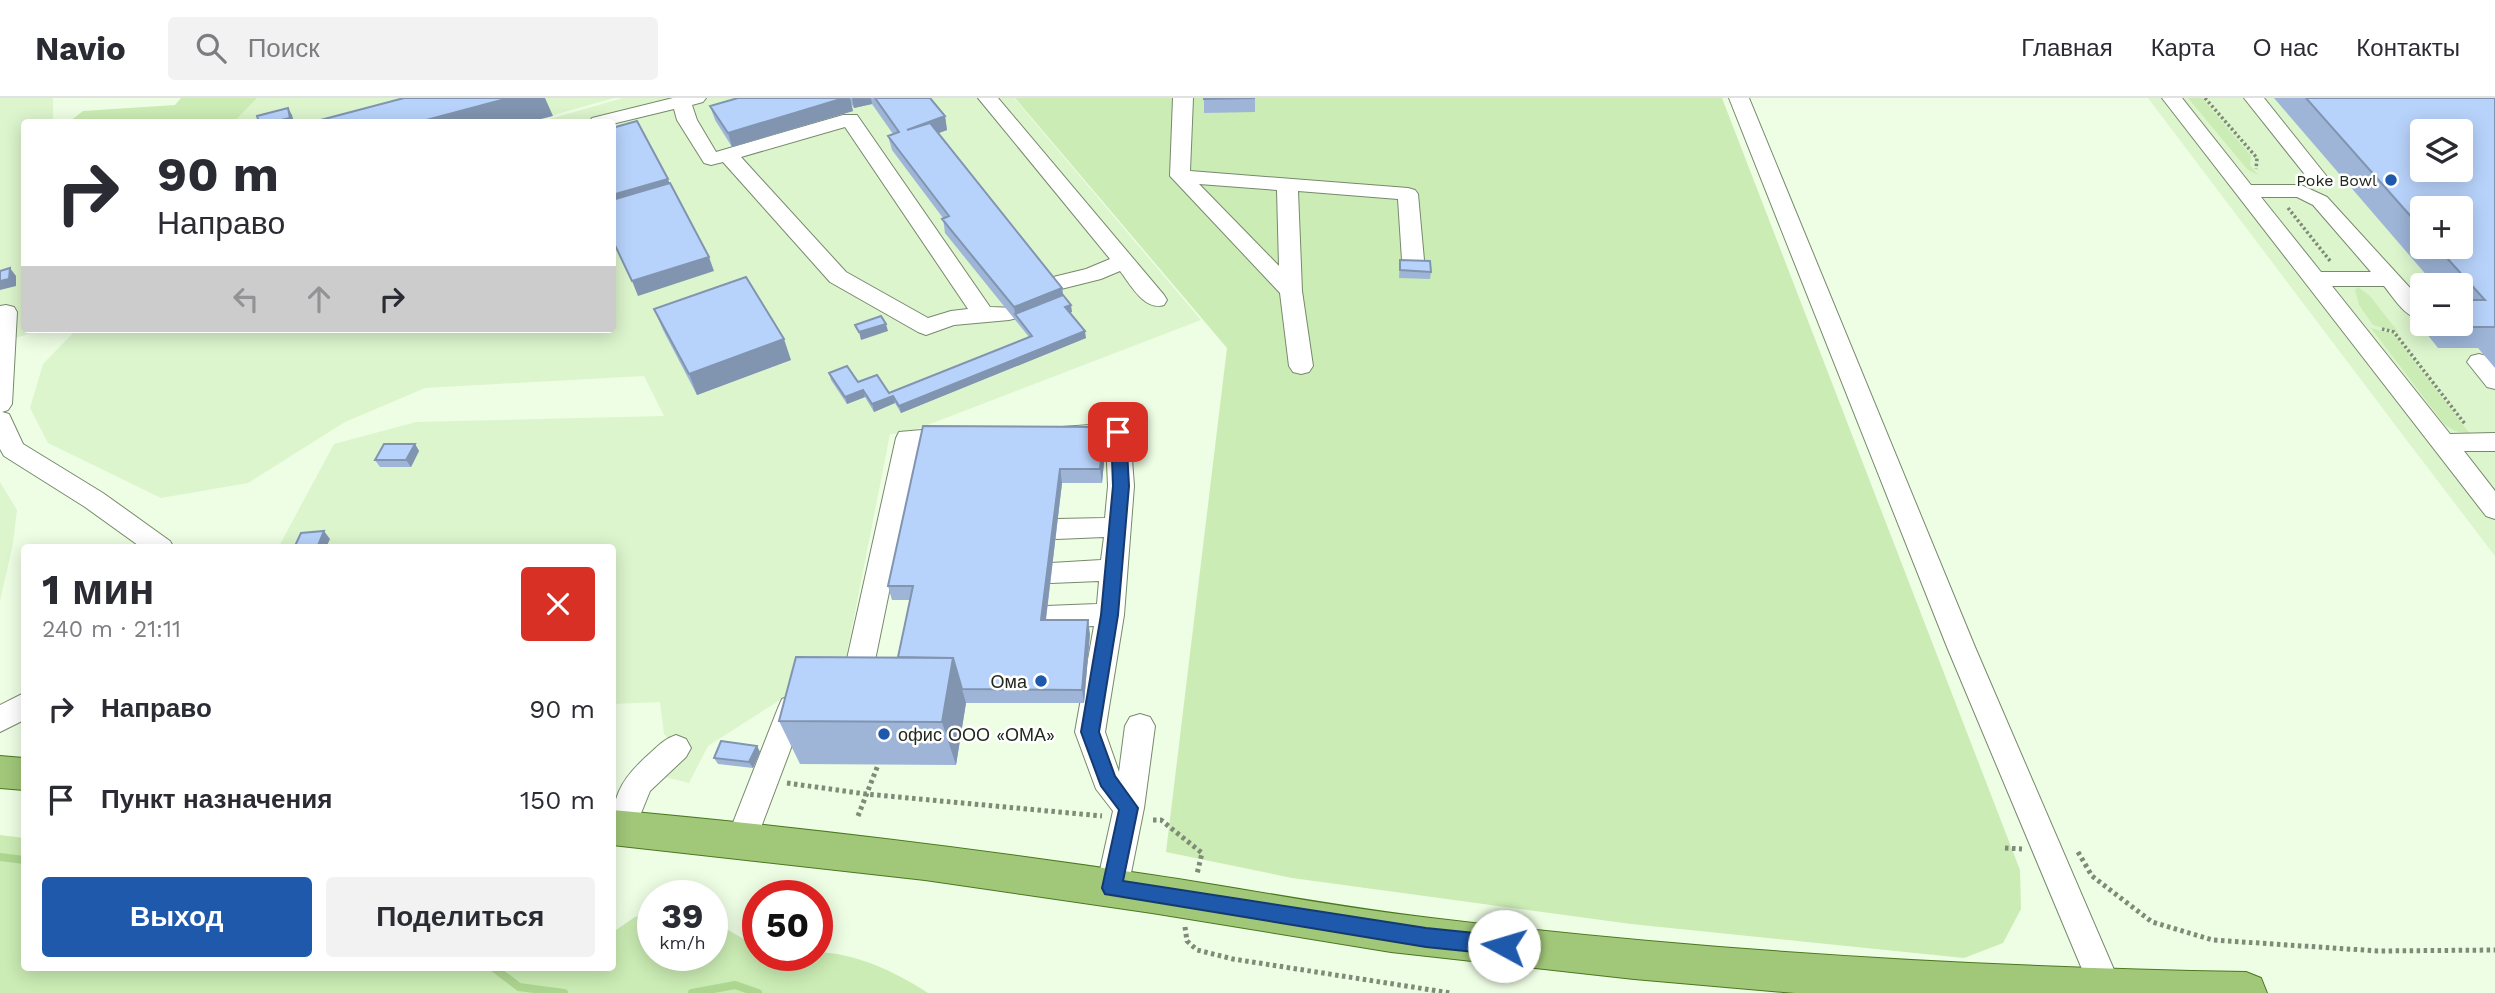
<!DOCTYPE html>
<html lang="ru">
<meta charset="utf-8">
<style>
:root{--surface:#fff;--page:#f2f2f3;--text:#2b2b33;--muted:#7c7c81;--line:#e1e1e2;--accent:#1e59ab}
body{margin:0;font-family:"Work Sans",sans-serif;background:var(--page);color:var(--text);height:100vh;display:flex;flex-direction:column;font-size:26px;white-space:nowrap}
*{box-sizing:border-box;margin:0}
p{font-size:23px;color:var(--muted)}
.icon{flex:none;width:38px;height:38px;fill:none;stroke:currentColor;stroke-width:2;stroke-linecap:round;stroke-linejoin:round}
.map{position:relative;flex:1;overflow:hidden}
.panel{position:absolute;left:21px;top:446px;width:595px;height:427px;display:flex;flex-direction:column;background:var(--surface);border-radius:7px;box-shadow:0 4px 18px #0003}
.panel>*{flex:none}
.guide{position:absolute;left:21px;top:21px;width:595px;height:214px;border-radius:7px;box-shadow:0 4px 18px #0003;background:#fff;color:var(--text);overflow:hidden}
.tools{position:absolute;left:2410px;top:21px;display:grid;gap:14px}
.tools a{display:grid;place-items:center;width:63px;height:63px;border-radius:7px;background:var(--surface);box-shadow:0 4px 18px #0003;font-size:35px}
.speed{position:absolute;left:637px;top:782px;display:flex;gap:14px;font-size:35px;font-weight:700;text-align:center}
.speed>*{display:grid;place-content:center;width:91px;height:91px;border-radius:50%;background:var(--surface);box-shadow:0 4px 18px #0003;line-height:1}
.speed small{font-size:18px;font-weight:400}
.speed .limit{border:10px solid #d22;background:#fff;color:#111}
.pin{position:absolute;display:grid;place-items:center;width:60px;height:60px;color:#fff;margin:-30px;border-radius:14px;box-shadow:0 4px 10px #0006}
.me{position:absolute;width:77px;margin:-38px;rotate:276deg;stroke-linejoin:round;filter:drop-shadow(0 0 5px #0008)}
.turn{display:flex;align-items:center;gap:24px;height:147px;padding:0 21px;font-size:32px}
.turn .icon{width:91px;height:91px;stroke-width:2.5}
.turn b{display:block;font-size:49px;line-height:60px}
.lanes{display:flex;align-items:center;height:66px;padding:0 21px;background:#0003;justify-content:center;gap:35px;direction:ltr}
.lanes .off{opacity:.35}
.round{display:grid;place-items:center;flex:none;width:74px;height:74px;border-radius:7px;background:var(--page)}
.headline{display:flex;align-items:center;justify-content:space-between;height:119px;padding:0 21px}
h1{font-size:42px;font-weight:700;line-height:52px}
.button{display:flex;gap:14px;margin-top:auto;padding:14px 21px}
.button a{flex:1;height:80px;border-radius:7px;background:var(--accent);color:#fff;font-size:28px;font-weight:700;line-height:80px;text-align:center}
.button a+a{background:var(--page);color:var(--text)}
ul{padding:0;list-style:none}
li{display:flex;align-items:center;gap:21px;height:91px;padding:0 21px}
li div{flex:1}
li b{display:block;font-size:26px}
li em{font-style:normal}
header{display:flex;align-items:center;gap:42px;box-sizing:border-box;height:98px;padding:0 35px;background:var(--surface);border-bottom:2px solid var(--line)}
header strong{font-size:33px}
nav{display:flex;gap:38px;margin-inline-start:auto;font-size:24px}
.search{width:490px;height:63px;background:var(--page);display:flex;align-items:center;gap:18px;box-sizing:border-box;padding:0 24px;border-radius:7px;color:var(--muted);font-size:26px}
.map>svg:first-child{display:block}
.built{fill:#dcf5cd;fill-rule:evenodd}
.green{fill:#cbecb4}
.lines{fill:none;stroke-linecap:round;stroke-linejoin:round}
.stream{stroke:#add690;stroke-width:8}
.minor-casing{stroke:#77896c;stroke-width:2}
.major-casing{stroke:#4b771f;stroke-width:2}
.path-far1{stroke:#7f8a77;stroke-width:3.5;stroke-dasharray:2.5 2.5;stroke-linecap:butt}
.path{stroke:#7f8a77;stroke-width:5;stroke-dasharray:3.5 3.5;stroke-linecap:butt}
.minor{fill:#fff;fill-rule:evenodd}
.major{fill:#a1c779;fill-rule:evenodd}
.wall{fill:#9eb5d8;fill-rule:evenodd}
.shaded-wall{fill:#8194b0}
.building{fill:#b8d3fb;stroke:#8194b0;stroke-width:2;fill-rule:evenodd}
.route{fill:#1e59ab;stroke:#143a6f;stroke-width:2}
.poi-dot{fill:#1e59ab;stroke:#fff;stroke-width:2.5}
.labels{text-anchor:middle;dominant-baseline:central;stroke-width:5;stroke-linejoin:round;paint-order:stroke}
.far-poi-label{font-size:16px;fill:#21281c;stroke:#fff;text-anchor:end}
.poi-label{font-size:18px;fill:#21281c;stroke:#fff;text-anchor:end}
</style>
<header>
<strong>Navio</strong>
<div class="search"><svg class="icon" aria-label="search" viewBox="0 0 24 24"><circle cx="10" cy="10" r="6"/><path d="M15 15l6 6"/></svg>Поиск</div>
<nav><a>Главная</a><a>Карта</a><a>О нас</a><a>Контакты</a></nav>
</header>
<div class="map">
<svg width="2495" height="895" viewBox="0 0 2495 895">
<rect width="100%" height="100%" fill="#eefee4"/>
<path class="built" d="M0,0h53v24h-29v207h11l-1,3 -34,11z
M257,0h357l-85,24h-295z
M623,0h391l187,222 -297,114h-14l-44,224 -138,88 -19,37 -28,-7 15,-28 -12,-14 -4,-32 -47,2 -1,-156h-334l56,-104 82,-22 248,-6 -20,-40 -219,12 -80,34 -97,61 -87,15 -113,-55 -18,-35 13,-44 34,-35h535v-207h-73z
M2148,0h347v458l-87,-114zM2422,33h38v39h-38zM2422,110h38v39h-38zM2422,187h38v39h-38z
M0,384l17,28 -4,33 -13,58z"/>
<path class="green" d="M181,0h76l-23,24h-165l14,-11 92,-6z
M1015,0h707l298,772 1,39 -18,34 -39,15 -333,-34 -339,-46 -126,-26 61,-504z
M2188,0h14l49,58 -1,9 8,10 -10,-5z
M2358,189l12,9 29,37 -26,-8 -14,-20 -4,-15z
M2371,230l22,6 77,100 -15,-3 -11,-7z
M0,737l24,3v130h588l1,-36 22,-15 18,-5v44h59v-35l46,26v9l31,3 28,-3v-4c39,1 79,20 111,41h-928z"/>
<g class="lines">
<path class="stream" d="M0,759l24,3
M494,870l25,19 45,6
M692,895l43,-8 23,8"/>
<defs>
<path id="minor" d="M673,0h33l-3,4 -11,3 5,15 19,32 127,-37h14l133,192 27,1 3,5 -3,5 -8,2 -55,5 -28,10 -8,-3 -88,-50 -107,-120 -12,3 -7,-2 -27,-43 -3,-11 -62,15 -23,-2 3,-4zM845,29l123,182 -17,2 -23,7 -82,-46 -105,-115z
M978,0h20l166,197 3,5 -3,5c-20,6 -33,-20 -44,-34l-19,8 -52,13 -8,-2 -3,-5 3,-5 45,-11 24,-10z
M1173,0h20l-3,73 218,17 7,2 3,4 6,66 -3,5h-16l-3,-5 -4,-61 -100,-8 4,100 11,75 -4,6 -8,2 -8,-2 -4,-6 -9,-73 -110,-117zM1199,86l78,6 2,76z
M1729,0h20l226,549 149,346h-32l-145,-346z
M2162,0h20l69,87h50l26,12 95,104v18c-16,0 -28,-21 -38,-33h-52l118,148 45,-1v18h-31l31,40v28l-9,-3zM2261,99h36l16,8 58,67h-50z
M2244,0h20l64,80 3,4 -3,4h-14z
M6,207l8,2 3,5 -5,92 -4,6 -6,2 7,2 14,30 80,49 67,48 4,7h-32l-57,-41 -81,-51 -4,-7v-143z
M2479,256l8,2 8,9v24l-8,-2 -20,-25 4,-6z
M1118,325l9,3 3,6 4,54 -10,129 -19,117 14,40 6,-46 5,-9 10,-3 10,3 5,9 -11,82 -16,80 -5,10 -11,5 -11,-5 -5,-10 17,-77 -17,-22 -21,-57 19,-106 -48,2 -10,-3 -4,-8 4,-8 10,-3 51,-2 2,-23 -48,2 -9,-3 -4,-7 4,-7 9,-3 50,-3 3,-23 -47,2 -9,-3 -4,-7 4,-7 9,-3 48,-1 3,-32 -2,-45 -35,1 -9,-3 -3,-6 3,-6z
M956,329l9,3 3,6 -3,6 -46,4 -47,229c-7,14 -25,21 -40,16l-4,-8 4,-8 13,-7 51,-230 3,-6z
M802,593l10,3 4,9 -4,9 -9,4 -46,122 -4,10 -11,4 -11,-4 -4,-10 51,-130 4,-9z
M24,595v27l-24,12v-27z
M676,637l10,4 5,9 -5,9 -36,34 -19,47 -11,4 -8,-3c0,-41 6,-57 36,-84 10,-9 16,-16 28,-20z"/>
<path id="major" d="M0,658l24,2v32l-24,-2z
M612,712c179,16 356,38 533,64 96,14 190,33 286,44 270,33 543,49 815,54l15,6 6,15h-472l-161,-14 -243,-27 -239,-39 -227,-33 -313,-35z"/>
</defs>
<use href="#minor" class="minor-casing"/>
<use href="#major" class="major-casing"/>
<path class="path-far1" d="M2205,0l52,60 -1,11
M2288,110l43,54
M2382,231l12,3 71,92"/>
<path class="path" d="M787,685l79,11 236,22
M858,718l20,-51
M1153,722h8l41,33 -5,21
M2005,750l17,1
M2078,754l14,24 60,46 61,18 165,11 117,-1
M1185,829l2,14 10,9 36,9 218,34"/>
<use href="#minor" class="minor"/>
<use href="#major" class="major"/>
</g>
<path class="wall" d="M738,0h192l15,18 2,14 -9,3 124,155 1,7 9,17 -3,1 17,25 -185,75 -6,-10 -21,9 -9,-15 -18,7 -16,-24 -2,-7 60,20 140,-56 -84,-104 -2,-15 -51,-68 -4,-14 5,-2 -21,-30 -18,4 -3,-4 2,7 -121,36 -17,-27 -5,-14z
M1204,0h51v14l-51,1z
M2274,0h221v270l-17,-20h-40l-11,-14 5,-6 -3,-4h31v-39h-25zM2422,110l38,39h-38z
M1400,162l31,12 -1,7 -31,-1z
M654,211l137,51 -94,35 -34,-65z
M1105,329l1,14 -4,42h-40l-16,137 44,14 -6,69h-118l-10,62 -156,-1 -21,-43 119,-64 12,-57h-18l-4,-14z
M415,346l4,7 -8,16h-31l-5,-7z
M757,648l3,6 -7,16 -35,-4 -4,-6z"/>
<path class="shaded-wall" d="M509,0h36l8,18 -24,6h-110z
M844,0h6l3,13 -121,36 -4,-14z
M852,0h19l1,6 -18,4z
M288,10l4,7 2,7h-22z
M945,18l2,14 -37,14 -3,-14z
M668,81l5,14 -61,19v-17z
M709,159l5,14 -76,25 -6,-15z
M10,170l6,8v10l-16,4v-9z
M1062,190l2,14 -49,12 1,7 -2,-14z
M1071,207l1,7 -6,2 -1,-7z
M886,226l2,7 -27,9 -2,-8z
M1085,233l1,7 -185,75 -2,-7z
M784,241l7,21 -94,35 -8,-21z
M863,292l2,7 -18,7 -2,-7z
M893,298l2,7 -21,9 -2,-8z
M1105,329l1,14 -4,42 -2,-14z
M415,346l4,7 -8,16 -5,-7z
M1060,371l2,14 -18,151 -3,-14z
M324,433l6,8 -4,9h-9z
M1088,522l2,14 -6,69 -2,-13z
M953,560l13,45 -10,62 -14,-43z
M757,648l3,6 -7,16 -4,-6z"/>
<path class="building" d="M404,0h105l-90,24h-106z
M738,0h106l-116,35 -18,-27z
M875,0h55l15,18 -38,14 23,-7 132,165 -48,19 -72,-88 7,-3 -61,-80 11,-4z
M1204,0h51l-51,1z
M2306,0h189v229h-38l-3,-3h6v-24h25l-48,-53h23v-39h-38v21zM2422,33h38v39h-38z
M288,10l2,10 -18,4h-13l-2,-6z
M637,23l31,58 -56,16v-67z
M670,85l39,74 -77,24 -20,-42v-39z
M1400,162l30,1 1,11 -31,-2z
M10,170l-1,11 -9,2v-10z
M746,179l38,62 -95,35 -35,-65z
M1063,197l8,10 -6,2 20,24 -186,75 -6,-10 -21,8 -9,-14 -18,7 -16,-24 18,-7 11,16 19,-7 12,18 143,-57 -17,-22z
M881,218l5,8 -27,8 -4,-7z
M923,328l182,1 -5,42h-40l-19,151h47l-6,70 -120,-1 -9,-31 -55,-1 15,-71h-25z
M384,346h31l-9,16h-31z
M324,433l-7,17h-23l7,-15z
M796,559l157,1 -11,64 -163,-1z
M721,643l36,5 -8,16 -35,-4z"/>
<path class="route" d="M1118,328l8,6 3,54 -11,129 -19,117 16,44 23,32 -15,73 303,47 78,8 7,3 3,7 -3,7 -7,2 -78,-8 -321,-53 -3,-6 17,-78 -18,-24 -20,-54 20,-117 12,-129 -2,-54z"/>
<g class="poi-dot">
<circle cx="2391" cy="82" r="7"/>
<circle cx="1041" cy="583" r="7"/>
<circle cx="884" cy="636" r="7"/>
</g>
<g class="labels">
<g class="far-poi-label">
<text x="2377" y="82">Poke Bowl</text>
</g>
<g class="poi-label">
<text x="1027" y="583">Ома</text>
<text x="898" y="636" text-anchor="start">офис ООО «ОМА»</text>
</g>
</g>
</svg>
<div class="tools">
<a><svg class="icon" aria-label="layers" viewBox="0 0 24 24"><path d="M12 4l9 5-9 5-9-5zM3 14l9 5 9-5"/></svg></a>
<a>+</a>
<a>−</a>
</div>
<div class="speed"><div>39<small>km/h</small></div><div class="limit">50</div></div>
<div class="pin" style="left:1118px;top:334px;background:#d93025"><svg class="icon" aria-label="arrive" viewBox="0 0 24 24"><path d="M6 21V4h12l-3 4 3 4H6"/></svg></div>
<svg class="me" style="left:1504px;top:848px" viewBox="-20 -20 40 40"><circle r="19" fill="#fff"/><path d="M0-13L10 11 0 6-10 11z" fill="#1e59ab"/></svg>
<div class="guide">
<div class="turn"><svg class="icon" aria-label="right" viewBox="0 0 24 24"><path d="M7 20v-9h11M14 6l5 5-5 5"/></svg><div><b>90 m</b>Направо</div></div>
<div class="lanes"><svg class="icon off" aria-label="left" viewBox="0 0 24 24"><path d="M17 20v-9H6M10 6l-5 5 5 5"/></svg><svg class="icon off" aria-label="ahead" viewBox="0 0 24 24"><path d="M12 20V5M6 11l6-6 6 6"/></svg><svg class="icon" aria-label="right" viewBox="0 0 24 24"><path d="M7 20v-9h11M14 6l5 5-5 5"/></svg></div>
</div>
<section class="panel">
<div class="headline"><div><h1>1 мин</h1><p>240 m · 21:11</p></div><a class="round" style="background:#d93025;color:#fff"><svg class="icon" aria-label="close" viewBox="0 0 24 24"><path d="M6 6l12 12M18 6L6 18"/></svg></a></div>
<ul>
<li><svg class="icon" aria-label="right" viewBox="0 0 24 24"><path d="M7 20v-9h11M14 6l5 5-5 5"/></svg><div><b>Направо</b></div><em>90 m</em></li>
<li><svg class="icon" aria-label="arrive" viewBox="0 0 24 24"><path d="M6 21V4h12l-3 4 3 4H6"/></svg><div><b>Пункт назначения</b></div><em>150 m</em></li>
</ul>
<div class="button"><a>Выход</a><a>Поделиться</a></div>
</section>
</div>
